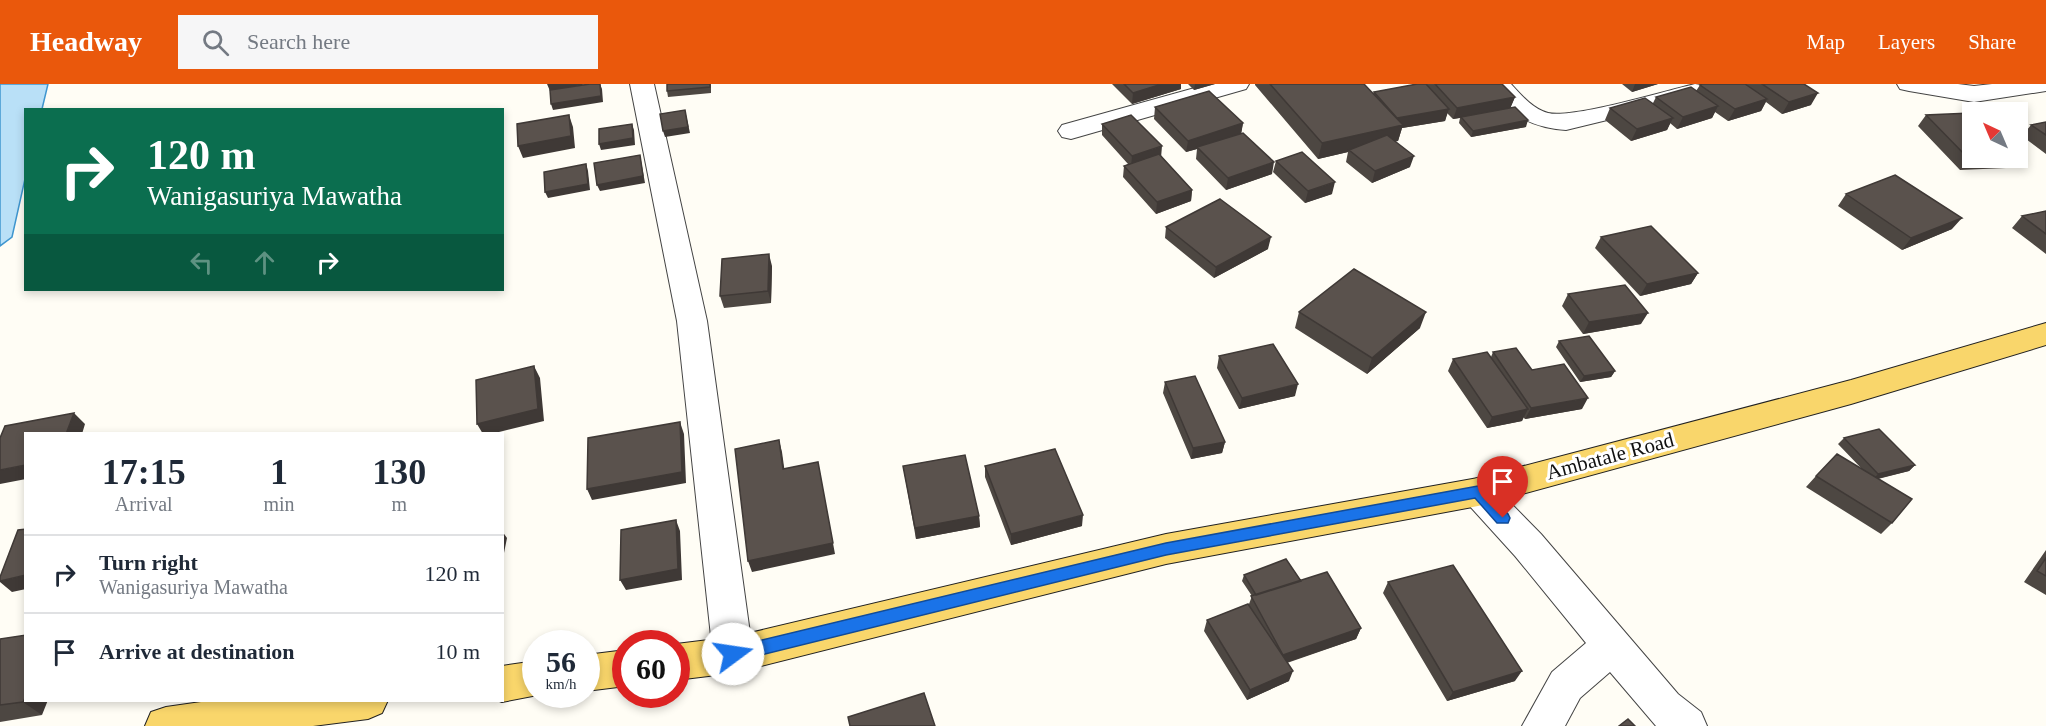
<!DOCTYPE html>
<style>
:root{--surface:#fff;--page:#f6f6f7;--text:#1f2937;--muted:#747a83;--line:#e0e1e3;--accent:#ea580c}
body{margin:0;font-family:Georgia,serif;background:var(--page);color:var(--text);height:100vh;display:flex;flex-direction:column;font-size:22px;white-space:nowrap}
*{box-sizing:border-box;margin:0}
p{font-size:20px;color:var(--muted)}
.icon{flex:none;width:33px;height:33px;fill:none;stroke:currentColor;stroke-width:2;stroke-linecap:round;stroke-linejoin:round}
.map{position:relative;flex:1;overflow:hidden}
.details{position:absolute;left:24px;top:348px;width:480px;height:270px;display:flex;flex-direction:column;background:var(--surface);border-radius:0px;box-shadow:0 3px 9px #0003}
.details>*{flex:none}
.banner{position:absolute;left:24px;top:24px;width:480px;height:183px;border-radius:0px;box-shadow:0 3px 9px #0003;background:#0b6e4f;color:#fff;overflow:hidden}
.needle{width:39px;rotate:316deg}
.fabs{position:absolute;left:1962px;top:18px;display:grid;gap:12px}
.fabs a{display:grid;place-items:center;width:66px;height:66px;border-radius:0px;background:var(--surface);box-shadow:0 3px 9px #0003;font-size:30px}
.speed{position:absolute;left:522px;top:546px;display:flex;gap:12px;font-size:30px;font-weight:700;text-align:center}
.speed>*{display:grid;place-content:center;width:78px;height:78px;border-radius:50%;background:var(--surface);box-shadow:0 3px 9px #0003;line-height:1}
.speed small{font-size:15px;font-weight:400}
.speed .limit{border:9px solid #d22;background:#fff;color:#111}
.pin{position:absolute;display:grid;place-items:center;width:51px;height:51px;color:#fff;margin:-62px -26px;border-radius:50% 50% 50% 0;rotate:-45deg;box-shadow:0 0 6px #0007}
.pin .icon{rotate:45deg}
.me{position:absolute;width:66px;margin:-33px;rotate:76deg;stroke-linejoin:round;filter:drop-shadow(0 0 4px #0008)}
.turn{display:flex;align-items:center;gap:21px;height:126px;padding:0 24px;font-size:27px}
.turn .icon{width:78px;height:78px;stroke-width:2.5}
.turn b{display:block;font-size:42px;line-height:51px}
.lanes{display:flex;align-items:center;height:57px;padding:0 24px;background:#0003;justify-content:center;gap:30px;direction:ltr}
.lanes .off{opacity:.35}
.eta{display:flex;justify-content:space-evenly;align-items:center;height:102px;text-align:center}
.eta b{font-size:36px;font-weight:600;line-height:42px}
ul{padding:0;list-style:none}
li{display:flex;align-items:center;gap:18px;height:78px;padding:0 24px;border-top:2px solid var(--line)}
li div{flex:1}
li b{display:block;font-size:22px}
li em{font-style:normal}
header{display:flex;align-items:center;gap:36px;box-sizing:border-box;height:84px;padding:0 30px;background:var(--accent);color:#fff}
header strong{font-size:28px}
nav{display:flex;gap:33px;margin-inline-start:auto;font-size:21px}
.search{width:420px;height:54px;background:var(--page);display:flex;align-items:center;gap:15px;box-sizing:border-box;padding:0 21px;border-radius:0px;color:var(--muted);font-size:22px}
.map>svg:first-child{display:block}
.water{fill:#b9e0f7;stroke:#3f96cf;stroke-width:1.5}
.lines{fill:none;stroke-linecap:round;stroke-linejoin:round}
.minor-casing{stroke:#444;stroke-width:2}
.major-casing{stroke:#222;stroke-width:2}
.minor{fill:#fff;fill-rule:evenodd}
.major{fill:#f9d66b;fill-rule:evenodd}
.wall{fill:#4d4742}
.shaded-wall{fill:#3f3936}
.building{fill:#5a524d;stroke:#3f3936;stroke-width:1.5}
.route{fill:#1a73e8;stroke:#114b97;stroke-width:1.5}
.labels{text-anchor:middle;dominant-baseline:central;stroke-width:6;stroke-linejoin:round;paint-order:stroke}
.street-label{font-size:21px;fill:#111;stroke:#fff}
</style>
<header>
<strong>Headway</strong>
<div class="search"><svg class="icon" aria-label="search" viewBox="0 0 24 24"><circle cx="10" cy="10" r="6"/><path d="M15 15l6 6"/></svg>Search here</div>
<nav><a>Map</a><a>Layers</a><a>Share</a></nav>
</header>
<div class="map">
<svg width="2046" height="642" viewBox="0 0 2046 642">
<rect width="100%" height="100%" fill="#fffdf5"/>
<path class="water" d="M0,0h48l-6,25 -16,1 -1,69 -13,58 -12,9z"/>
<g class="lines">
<defs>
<path id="minor" d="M630,0h24l53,237 46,334 -6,13 -14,5 -14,-5 -6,-13 -36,-334z
M1209,0h40l-3,5 -175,50 -9,-2 -4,-6 4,-6z
M1485,0h26c10,11 22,25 37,29 24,6 117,-22 147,-29l11,2 4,5 -4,5 -140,34c-35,-2 -61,-17 -81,-46z
M1897,0h61l16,2 18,-2h54v7l-72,11 -65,-11 -9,-2z
M1478,394l12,4 51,52 137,160 23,18 6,14h-51l-46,-54 -30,26 -15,28h-43l30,-54 34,-29 -71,-87 -49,-54 -6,-10 6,-10z"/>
<path id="major" d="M2046,239v22l-195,59 -373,102 -312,58 -433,109 -57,7v-36l57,-7 433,-103 312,-56 373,-98z
M626,566v36l-40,5v-36z
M536,577v33h7l-41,8 -5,-2h5v-34z
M215,616h173l-6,13 -14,6 -55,7h-168l6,-14 15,-5z"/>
</defs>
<use href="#minor" class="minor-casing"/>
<use href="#major" class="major-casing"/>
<use href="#minor" class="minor"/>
<use href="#major" class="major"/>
</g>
<path class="wall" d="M711,0v9l-43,4 -1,-6z
M1112,0h69v5l-49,15z
M1188,0h27l-21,6z
M1255,0h109l9,10 1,-2 43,-8h85l13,13 -5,11 16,19 -55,10 -12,-14 1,-5 -7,1 -6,-6 -2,8 -43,7 -4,13h-3l15,26 -38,16 -26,-21 2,-10 -30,7 -63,-74z
M1622,0h36l-26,8z
M1702,0h102l7,21 -29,9 -16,-12 -5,9 -33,10 -13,-9 -3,6 -35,11 -7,-6 -3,7 -36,11 -26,-21 5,-12 43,-5 3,-6 40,-6 4,-6z
M1155,23l88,16 -2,10 31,41 -46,16 -30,-31 1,-10 -11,3 -32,-33z
M1926,31l46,43h42l-8,10 -46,2 -42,-44z
M2046,38v32l-24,-18 9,-11z
M1102,40l59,32 31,34 -1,11 -35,13 -33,-37 1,-11 4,-2 -26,-29z
M1276,77l56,33 -27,9 -32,-31z
M1846,110l106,35 -50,21 -64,-44z
M2046,127v43l-34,-26 10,-12z
M1166,143l102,22 -54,29 -49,-40z
M1601,153l97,36 -7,11 -51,12 -45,-48z
M772,182l-1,37 -47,5 -4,-12z
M1568,210l73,30 -58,10 -21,-28z
M1299,228l121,16 -53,46 -72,-46z
M1559,257l56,30 -4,6 -31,5 -24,-35z
M1493,268l39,18 50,39 -57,10 -2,-2 -1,4 -35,7 -39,-57 5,-12 38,-2z
M1219,272l76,40 -56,13 -22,-41z
M1165,298l60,60 -3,11 -31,6 -28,-66z
M1844,354l71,27 -6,6 -31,8 14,44 -11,11 -75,-47 10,-11 46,-7 -24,-25z
M903,382l76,50 1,11 -64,12z
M985,382l97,60 -71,19 -26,-68z
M2046,466v45l-22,-13z
M1244,491l57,6 60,47 -5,11 -69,24 2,18 -42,19 -43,-69 3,-11 42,-16 3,-8 -10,-15z
M1388,498l127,99 -68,20 -64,-108z
M0,555l42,76 -42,7z"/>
<path class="shaded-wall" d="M547,0h40l-37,7z
M600,0l2,5 1,13 -50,8 -2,-6z
M1162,0h19v5l-49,15 1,-11z
M1195,0h20l-21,6z
M1635,0h23l-26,8z
M1818,9l-7,12 -29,9 7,-12z
M1515,13l-5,12 -57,10 4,-11z
M1767,15l-6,12 -33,10 7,-12z
M1718,22l-6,12 -35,11 6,-12z
M1449,25l-4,12 -43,7 -4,13 -47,11 -2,-2 -1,2 -30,7 4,-16 75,-25z
M685,26l5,23 -25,4 -2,-6z
M569,31l4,12 2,21 -52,10 -5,-12z
M1673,34l-6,12 -36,11 6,-12z
M1528,36l-2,7 -55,10 2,-6z
M1243,39l-2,12 -44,12v2l-11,3 2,-11z
M632,40l2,6 1,15 -34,5 -2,-6z
M1162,62l-1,12 -30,9 1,-11z
M640,71l5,28 -45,8 -3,-6z
M1414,72l-4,11 -38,16 3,-12z
M1274,78l-2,12 -46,16 2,-12z
M586,80l2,7 2,19 -42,8 -3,-6z
M1335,98l-3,12 -27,9 3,-12z
M1192,106l-1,11 -35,13 1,-12z
M1962,134l-10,11 -50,21 9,-12z
M1271,153l-3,12 -54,29 2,-11z
M769,170l3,12 -1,37 -3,-12z
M1698,189l-7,11 -51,12 7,-12z
M1426,228l-6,16 -53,46 5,-16z
M1648,229l-7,11 -58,10 6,-12z
M534,282l6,12 4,43 -53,13h-8l-6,-10z
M1615,287l-4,6 -31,5 4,-6z
M1298,300l-3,12 -56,13 3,-11z
M1588,314l-6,11 -57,10 6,-11z
M1528,325l-6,12 -35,7 5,-11z
M74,329l11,11 -3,10h-16z
M680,338l4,12 2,49 -94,17 -5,-11z
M779,356l3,12 4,29 -3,-12z
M1225,358l-3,11 -31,6 2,-11z
M818,378l17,92 -83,18 -4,-11z
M26,381v14l-26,5v-14z
M1915,381l-6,6 -37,9 6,-6z
M1083,431l-1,11 -71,19v-11z
M979,432l1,11 -64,12 -1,-11z
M676,436l4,11 2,49 -56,10 -6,-10z
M502,447l5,7 -5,25z
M26,491v14l-14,3 -12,-10v-1z
M1361,544l-5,11 -77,26 4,-10z
M1293,587l-4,10 -42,19 3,-10z
M1522,587l-7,10 -68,20 6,-9z
M26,612v4h22l-6,15 -19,-13z"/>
<path class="building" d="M590,0h10l1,12 -50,8 -1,-14z
M667,0h43v3l-43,4z
M1124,0h38l-29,9z
M1270,0h94l39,41 -81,18z
M1417,0h9l23,25 -52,9 -23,-26z
M1435,0h67l13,13 -58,11z
M1702,0h43l22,15 -32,10 -35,-24z
M1762,0h42l14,9 -29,9z
M1691,3l27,19 -35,11 -27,-20z
M1209,7l34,32 -55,18 -33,-34z
M1645,14l28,20 -36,11 -27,-21z
M1515,23l13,13 -55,11 -12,-14z
M685,26l3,17 -25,4 -3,-17z
M1971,29l1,2v43h7h-11l-42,-43z
M569,31l2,21 -53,10 -1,-22z
M1131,31l31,31 -30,10 -30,-32z
M2046,38v13l-15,-10z
M632,40l1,14 -34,6v-15z
M1243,49l31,29 -46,16 -31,-31z
M1387,51l27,21 -39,15 -26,-21z
M1302,68l33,30 -27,9 -32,-30z
M1159,70l33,36 -35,12 -33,-36z
M640,71l3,21 -46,9 -3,-22z
M586,80l2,20 -43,8 -1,-20z
M1895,91l67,43 -51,20 -65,-44z
M1220,115l51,38 -55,30 -50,-40z
M2046,127v23l-24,-18z
M1651,142l47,47 -51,11 -46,-47z
M769,170l-1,37 -48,5 2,-37z
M1354,185l72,43 -54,46 -73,-46z
M1625,201l23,28 -59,9 -21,-28z
M1589,252l26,35 -31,5 -25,-35z
M1273,260l25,40 -56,14 -23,-42z
M1516,264l16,22 32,-6 24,34 -57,10 -38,-56z
M1487,268l41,57 -36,8 -39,-58z
M534,282l4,43 -61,15 -1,-44z
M1195,292l30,66 -32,6 -28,-66z
M74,329l-8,21h-40v31l-26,5v-32l5,-12z
M680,338l2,50 -95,17 1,-51z
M1879,345l36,36 -37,9 -34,-36z
M779,356l4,29 35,-7 15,81 -85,18 -13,-112z
M1055,365l28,66 -72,19 -26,-68z
M1837,370l75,45 -20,24 -76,-47z
M965,371l14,61 -64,12 -12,-62z
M676,436l2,49 -58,11 1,-50z
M26,445v46l-26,6v-4l18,-47z
M2046,474v18l-9,-5z
M1286,475l15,22 -45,14 -12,-20z
M1453,481l69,106 -69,21 -65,-110z
M1327,488l34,56 -78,27 -32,-59z
M1248,520l45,67 -43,19 -43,-70z
M26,551v61l-3,6 -23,3v-66z
M924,609l11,33h-85l-2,-9z
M1628,635l7,7h-16z"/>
<path class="route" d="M1478,402l5,1 25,27 2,4 -2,5h-11l-22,-25 -309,57 -433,107 -6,-2 -2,-6 2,-5 6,-2 433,-104z"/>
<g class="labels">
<g class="street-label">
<text transform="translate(1610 372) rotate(-15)">Ambatale Road</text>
</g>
</g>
</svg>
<div class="fabs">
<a><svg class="needle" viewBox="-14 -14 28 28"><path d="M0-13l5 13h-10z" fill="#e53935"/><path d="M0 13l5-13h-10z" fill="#747a83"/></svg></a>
</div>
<div class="speed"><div>56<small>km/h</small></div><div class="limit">60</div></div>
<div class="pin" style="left:1503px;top:434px;background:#d93025"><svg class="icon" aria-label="arrive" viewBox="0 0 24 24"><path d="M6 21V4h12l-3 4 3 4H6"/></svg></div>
<svg class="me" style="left:733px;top:570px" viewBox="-20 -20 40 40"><circle r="19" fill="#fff"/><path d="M0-13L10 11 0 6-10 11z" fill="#1a73e8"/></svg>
<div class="banner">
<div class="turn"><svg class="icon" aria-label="right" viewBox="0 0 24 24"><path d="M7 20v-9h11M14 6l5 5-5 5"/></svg><div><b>120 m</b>Wanigasuriya Mawatha</div></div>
<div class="lanes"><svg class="icon off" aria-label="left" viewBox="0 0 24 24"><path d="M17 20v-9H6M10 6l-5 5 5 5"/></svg><svg class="icon off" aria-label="ahead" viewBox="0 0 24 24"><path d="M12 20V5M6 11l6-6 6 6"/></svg><svg class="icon" aria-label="right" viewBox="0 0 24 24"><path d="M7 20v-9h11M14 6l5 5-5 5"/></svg></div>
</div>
<section class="details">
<div class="eta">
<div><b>17:15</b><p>Arrival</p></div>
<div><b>1</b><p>min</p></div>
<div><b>130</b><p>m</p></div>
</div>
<ul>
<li><svg class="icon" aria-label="right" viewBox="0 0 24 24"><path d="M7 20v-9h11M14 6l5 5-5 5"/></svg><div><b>Turn right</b><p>Wanigasuriya Mawatha</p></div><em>120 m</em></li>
<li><svg class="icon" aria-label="arrive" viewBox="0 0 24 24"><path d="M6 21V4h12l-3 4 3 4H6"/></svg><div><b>Arrive at destination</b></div><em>10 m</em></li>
</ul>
</section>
</div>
